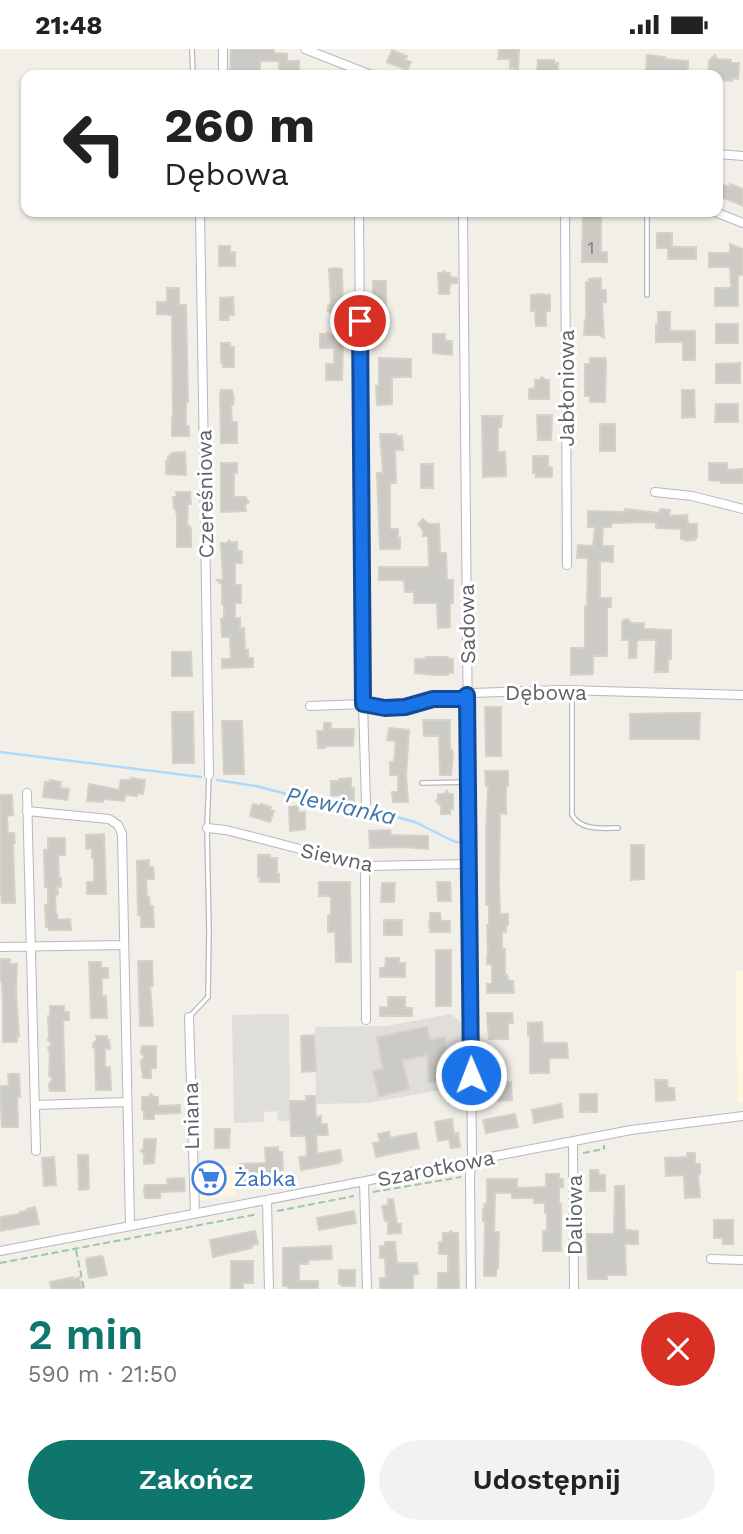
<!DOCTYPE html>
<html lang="pl">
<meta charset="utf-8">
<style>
:root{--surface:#fff;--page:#f2f2f2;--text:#222;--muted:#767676;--accent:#0f766e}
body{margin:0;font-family:"Work Sans",sans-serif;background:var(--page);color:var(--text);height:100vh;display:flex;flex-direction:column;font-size:26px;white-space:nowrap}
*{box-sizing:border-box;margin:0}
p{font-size:23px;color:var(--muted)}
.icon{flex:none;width:38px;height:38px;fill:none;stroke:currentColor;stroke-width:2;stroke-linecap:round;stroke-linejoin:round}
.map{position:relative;height:1240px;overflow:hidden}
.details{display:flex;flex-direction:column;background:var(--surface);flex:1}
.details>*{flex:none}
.hud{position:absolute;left:21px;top:21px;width:702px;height:147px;border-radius:14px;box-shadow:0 2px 5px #0004;background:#fff;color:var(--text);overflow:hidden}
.pin{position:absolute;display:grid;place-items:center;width:60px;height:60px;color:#fff;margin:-30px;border:4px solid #fff;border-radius:50%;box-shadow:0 2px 7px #0007}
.me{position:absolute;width:77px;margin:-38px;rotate:359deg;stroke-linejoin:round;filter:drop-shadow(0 0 5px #0008)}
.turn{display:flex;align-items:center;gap:24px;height:147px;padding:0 28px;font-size:32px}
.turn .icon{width:91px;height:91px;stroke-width:2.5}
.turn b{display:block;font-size:49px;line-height:60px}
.round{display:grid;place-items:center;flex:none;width:74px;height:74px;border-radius:37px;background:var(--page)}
.head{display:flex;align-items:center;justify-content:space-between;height:119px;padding:0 28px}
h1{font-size:42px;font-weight:600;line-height:52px;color:var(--accent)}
.button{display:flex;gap:14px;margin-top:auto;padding:14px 28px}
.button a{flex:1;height:80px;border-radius:42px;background:var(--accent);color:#fff;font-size:28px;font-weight:600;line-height:80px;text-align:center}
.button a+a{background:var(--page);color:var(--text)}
.status{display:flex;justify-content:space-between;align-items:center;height:49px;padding:0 35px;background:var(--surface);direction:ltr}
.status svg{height:19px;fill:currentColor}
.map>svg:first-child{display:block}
.commercial{fill:#fef7e0}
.industrial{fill:#e0deda}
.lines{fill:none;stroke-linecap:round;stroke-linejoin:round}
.stream{stroke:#aadaff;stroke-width:2.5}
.building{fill:#cccac5;stroke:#d6d1c6;stroke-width:2}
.lane-casing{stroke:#b5b8bc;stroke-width:6}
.street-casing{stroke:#b5b8bc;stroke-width:10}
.path{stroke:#9cc7a9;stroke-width:2;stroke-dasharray:7 3.5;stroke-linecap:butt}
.lane{stroke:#fff;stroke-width:3.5}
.street{stroke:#fff;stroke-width:8}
.route-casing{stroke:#114b97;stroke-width:18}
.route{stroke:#1a73e8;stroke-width:12}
.labels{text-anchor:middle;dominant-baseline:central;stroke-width:6;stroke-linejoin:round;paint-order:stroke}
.number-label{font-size:18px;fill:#7a7d7f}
.street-label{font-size:21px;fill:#5f6368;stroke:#fff}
.shop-label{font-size:21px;fill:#366cbe;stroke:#fff;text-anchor:start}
.water-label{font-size:23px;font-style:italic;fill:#4174aa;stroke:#fff}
</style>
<div class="status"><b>21:48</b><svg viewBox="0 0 49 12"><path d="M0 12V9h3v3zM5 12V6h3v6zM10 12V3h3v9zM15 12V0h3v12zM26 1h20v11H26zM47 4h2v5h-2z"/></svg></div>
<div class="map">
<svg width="743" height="1240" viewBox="0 0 743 1240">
<rect width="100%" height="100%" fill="#f1efe8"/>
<path class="commercial" d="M736,922h7v131h-6z
M196,1117h39v28l-39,7z"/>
<path class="industrial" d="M289,965l1,107h-12l-1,-10 -13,1v10l-30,1 -2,-108z
M451,965l11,9 1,63 -96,17 -51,1 -1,-77 71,-1z"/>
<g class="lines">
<path class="stream" d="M0,703l201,25
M217,731l39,6 103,27 37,4 19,5 38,19 8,2"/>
</g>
<path class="building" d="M231,0h43v4l13,1v7h12v14h-20v-14h-19v14h-30z
M499,0h20l-1,20 -8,-1v-9h-12z
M392,1l15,6 -2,4 6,2 -4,8 -20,-8z
M647,6l18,2 -1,2 24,2v14h-42z
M715,6l2,4 14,1v3h8l-1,16 -6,-1v3l-14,-1v-5h-10l1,-14z
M538,11h16v3h4l-1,12h-20z
M730,135l13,5v17l-24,-10 5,-11 5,2z
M583,163h18v40h6v10h-25z
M657,184h15v14h24v12h-28v-11h-11z
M730,195l13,5v26h-5v31h-23v-18h16l-1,-21h-21v-14h21z
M219,197h11v7l5,-1v14h-16z
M335,219l7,1 1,50h-12v-6l-3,-2v-5l3,-3 -2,-34z
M444,222l2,2h4v4l7,1v5l-7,1 -1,10h-10l-1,-21h3z
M601,229v12h5v12h-4l2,36 -5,-3h-15l1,-15h1v-38h3v-3z
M373,232h13v53h-13z
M167,239h12v17h7l2,97h-2v24h3v10h-17v-19h1l-1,-102 -15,-1v-12h10z
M537,245l13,1v16h-4v15h-10l-1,-15h-4v-16h6z
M233,248l1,18h-6l1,5h-9v-22z
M658,263h12v19h25v29h-12v-18h-27v-17h2z
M716,275h22v19h-22z
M328,283l2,2h6v8h7l-1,38h-16v-16h8v-16h-14v-14h6z
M433,285h12v7h7v14l-19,-2z
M221,294h9v4h4v20h-11v-4h-2z
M379,309l32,1v18h-19v27l-15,1 -1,-19h3z
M590,309h15l1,2 -1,42h-15v-6h-5v-32h5z
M740,314v20h-24v-19z
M542,328l3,3h4v19h-20v-10l6,-1v-8h4z
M221,341h11l2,9 -1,6h-2l1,17h5v21h-16l-1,-49h1z
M682,341h12l1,27 -13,1z
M716,355h22v18h-23z
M537,366h15l-1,25h-13z
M482,367h20l-1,11h-3v25h7l1,24 -23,1z
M600,375h15v27h-15z
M380,385h16v2h6l1,14h-8l1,33h-6v46h8v9h2v11h-20l-3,-76h6z
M185,403l1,23 -20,-1v-13h2v-4l4,-4z
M533,407h15v11h4v10h-16v-4h-3z
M221,414h16v10h-3v24h11l4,5 -4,3 1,6 -25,1z
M709,414h18v7l16,-1v14h-22v-2l-12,-1z
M421,415h12v24h-12z
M176,443h14l1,12h-3l-1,22h3l1,5v16h-14v-29l-1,-9h-2l-1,-12h4z
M625,460l35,4v-4l10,1 -1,6 18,-1 1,9h9v14h-3l1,2 -10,1v-2h-4v-10l-25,-1v-6l-45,1v4h-8l-1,19h11v16l-13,-1v37h11v9h-4v49h-14v18l-22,1v-27h14v-42h2l1,-48h-11l1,-13 15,1 2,-19h-7v-16l37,1z
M423,470l6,5h10l1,29h6l1,27h6v23h-3v24l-12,1 -1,-25h-23v-11h-9l-1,-12h-25v-13h50l-1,-31h-5v-6l-5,-6z
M229,491l2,3 6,-1v9h5v12h-7v22h6v18h-6v15h5v11l4,-1 1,22h3v8h5v9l-31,1v-9h9l-1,-22h-8l-1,-18h3v-15h-2v-19l-5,-5h6l-2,-37h6z
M628,570l3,4h13v6l27,1v29h-3v13h-13l1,-32h-19l-1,18h-7v-18h-7v-17l1,-3z
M172,603h19l1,24h-20z
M426,608h22v2h5v14h-5v2h-11l-22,-2v-14h11z
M485,658h16v49h-15z
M172,663h21l1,51h-21z
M680,664h20l-1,26h-69v-25z
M423,671h27v30h2l1,4 -2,21h-11l-1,-39h-15z
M222,672h20l2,53h-20z
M324,674h7v6h23l-1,17h-28v2h-7l-1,-17h7z
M389,679l20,2 -3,45 2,27h-15l-1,-10h6v-17h-8v-13h4l2,-21 -9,-1z
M485,722h23v15h-2v28l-6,-1 -1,74 1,27h8v11h-2v7h-4v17h3v26h2l1,5 5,1 1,12h-27v-9h5v-20h-5v-9h1l-1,-30h2v-20h-3v-73l2,-46h-2z
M131,729l14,2 -2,14 -5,-1 -1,3 -12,-1 -1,6 -21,-2v3l-16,-1 2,-17 30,6 2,-10h10z
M351,729v10h3v13l-12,1v-7l-11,1v-15h9l-1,-2z
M50,731l11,2 -1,6 9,1 -2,11 -24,-3 2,-15h5z
M447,742l2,3h4v15h-3v5h-9v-8l-5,-5 2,-2v-5h6z
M0,746h12l1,20 -6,1 1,17h6l1,10h-2l2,60h-13l-1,-9z
M253,755l7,2 1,-2 10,3 -1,3 4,1 -4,11 -20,-6z
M298,757v6h7v17l-15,2 -1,-24z
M390,781l1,5 37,1v13l-24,-2 -34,1 -1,-17z
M104,785l2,60h-19v-12h7v-24h-2v-10l-6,1v-14z
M48,789h17v17h-7l1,23h2v9l-4,-1 1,8 -3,1 1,19h1l1,6 12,-1 1,11h-22v-3h-3l-1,-22h3v-18h-3l-1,-37h4z
M631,796h13v34l-13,1z
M258,806h12v3h7v16h2v8h-19v-5h-2z
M149,811v7h4l1,12h-8l1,18h2l1,9h3l1,21h-13v-12h-3l-1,-54z
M319,833h31l1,80h-15l-1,-30h-7v-17h3v-19h-12z
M437,833h13l1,19h-13z
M382,834h13l-1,19h-13z
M430,864h10l1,8h9v11h-20l-1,-11 1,-1z
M384,871h18v15h-18z
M436,901h15v56h-15z
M386,909h13v5h6v14h-25v-9h5z
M0,910h10v5h7l-1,29 3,43h-2v6h-14v-38l-1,-23h-2z
M138,912h14l1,25h-3l3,40h-13z
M89,913h12v6h7v10h-6v18h4l1,22h-16z
M388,948h17v11h7v8h-32v-9h8z
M50,957h14v6h5v8h-6l2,71h-15l-1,-4v-3l4,-5 -4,-4 1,-22 -2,-5 4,-4 -4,-4 1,-4 -1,-20h2z
M487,964h25l1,10h-5v16h-19z
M542,973l1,21h24l1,15h-19v15h-19v-38h-2v-12z
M427,978l2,13 16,-3 1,7 -1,1 1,7h-2l1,30h-17v-27l-26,5 7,29 -30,7 -6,-25 10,-2 -6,-32z
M314,986l2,36 -14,1 -1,-36z
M96,987h11v4h2l1,9h-5v18h5l1,23h-15l-1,-41 -2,-2v-4l4,-3z
M142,997h14v22h-5v10h-8l-2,-17 4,-4 -4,-4z
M8,1025h11l1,23h-3l1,30h-16l-2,-41h9z
M655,1031h12l1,8h6l1,12 -19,1z
M511,1033l1,18 -15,1 -1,-18z
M151,1045l3,3h4v9l22,-1v8l-26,1v5h-10v-9h-2v-13h6z
M580,1045h17v18h-17z
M306,1047h9l1,21 5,-1v8h6l1,11h-12l1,19 23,-4 2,11 -4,1 1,1 -38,7 -2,-13 8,-1 -1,-20h-15l-1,-35h16z
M561,1055l2,13 -29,6 -2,-13z
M515,1065l3,13 -32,6 -3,-13z
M452,1070l2,15 4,-1 2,14 -9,1 -2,-9 -11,2 -3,-19z
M215,1080h15l-1,19h-14z
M389,1083l1,6 26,-5 3,15 -43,9 -3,-14 7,-1 -2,-8z
M144,1090h12l-2,24 -10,1v-10l-3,-3 3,-3z
M278,1098v5h4l1,18h-6v4l-23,1v3l-4,1v2l-10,1 -1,-18 27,-1 -1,-15z
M687,1104h8v11h5v10h-2l2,23 -15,1 -1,-23 -18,1 -1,-18 22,-1z
M78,1106h10l1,34 -10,1z
M54,1108l2,28 -12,1 -2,-28z
M590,1121h8l1,5h6v16h-15z
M546,1125h13v5h4v8h-4v17h2v47h-18v-20h4v-18h-2v-10h-11v-5h-22v-5h-17l-1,39h5l-1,37h-2v7h-12l1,-55h-2v-12h2l-1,-5h3v-25h30v9l29,-1z
M184,1129l1,13 -25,1v6h-15l-1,-9 1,-4h23l-1,-6z
M615,1137h9l1,44 13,1v13h-13l1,31h-19v4h-19l-1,-45h27z
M388,1150h5l4,25h4v9l-13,1v-13h-3l-3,-15 6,-1z
M35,1158l4,17 -39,7v-14l20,-3v-2l7,-1v-2z
M354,1162l2,12 -37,7 -2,-12z
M714,1171h19v24h-10v-6h-9z
M255,1182l3,13 -6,1v3l-39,9 -3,-17z
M451,1182l2,2h5l1,56h-21v-16h10v-19h-9v-12h4v-9h5z
M385,1193h10l2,21h20l1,11h-5v15h-33v-11h6l-1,-20h-5v-12h5z
M331,1197l1,13 -24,1v4h-9v17h19v8h-30v-3h-5v-38z
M101,1207l2,1 4,18 -18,3 -3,-18h1v-2z
M231,1212h22v22h-10v5l-12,1z
M339,1221h16v16h-13v-2h-3z
M73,1228v2l6,-2 3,12h-31l-1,-7z"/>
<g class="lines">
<defs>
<path id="lane" d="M192,0l1,26
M647,246v-83
M572,644v122c9,16 30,13 46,13
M422,734l46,-1
M191,966l17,-18 1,-66 -2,-103 2,-53"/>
<path id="street" d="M223,0v26
M305,0l66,26
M718,105l25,2
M200,163l9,563
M359,163l4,492 3,99
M463,163l9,944 -2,19 1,114
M565,163l2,353
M715,163l28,11
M655,443l37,4 51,13
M310,657l53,-2 22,4 20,-1 28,-8h29l10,-6 92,-3 179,5
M27,744l9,358
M27,762l82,8 9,6 4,9 8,392
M207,779l19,2 140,36 102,-2
M0,898l123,-2
M189,968l6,197
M366,971l-1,-143 1,-11
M35,1056l92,-3
M573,1093l1,147
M364,1133l3,107
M267,1152l2,88
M0,1202l631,-121 112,-14
M711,1210l32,1"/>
</defs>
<use href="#lane" class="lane-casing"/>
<use href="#street" class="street-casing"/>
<path class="path" d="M583,1104l21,-4v-4
M373,1143l88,-15
M277,1162l77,-15
M76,1201l8,39
M0,1214l258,-49"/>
<use href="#lane" class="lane"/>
<use href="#street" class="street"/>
</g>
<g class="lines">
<defs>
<path id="route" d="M360,272l3,383 22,4 20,-1 28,-8h29l5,-4 4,380"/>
</defs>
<use href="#route" class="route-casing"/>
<use href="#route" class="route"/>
</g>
<defs>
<symbol id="supermarket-ring" viewBox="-11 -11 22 22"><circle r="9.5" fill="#fff" stroke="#3f7fe0" stroke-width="1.5"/><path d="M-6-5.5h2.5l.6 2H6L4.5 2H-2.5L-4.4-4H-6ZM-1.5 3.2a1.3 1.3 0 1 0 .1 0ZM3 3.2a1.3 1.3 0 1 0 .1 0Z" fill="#3f7fe0"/></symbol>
</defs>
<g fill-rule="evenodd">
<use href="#supermarket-ring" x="190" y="1110" width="38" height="38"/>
</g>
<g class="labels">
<g class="number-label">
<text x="591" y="198">1</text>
</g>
<g class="street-label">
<text transform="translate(566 339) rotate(-90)">Jabłoniowa</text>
<text transform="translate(205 445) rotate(-91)">Czereśniowa</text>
<text transform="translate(467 575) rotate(-91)">Sadowa</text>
<text x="546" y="643">Dębowa</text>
<text transform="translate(337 808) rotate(12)">Siewna</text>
<text transform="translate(191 1067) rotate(-91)">Lniana</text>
<text transform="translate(436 1119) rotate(-11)">Szarotkowa</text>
<text transform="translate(574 1166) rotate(-90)">Daliowa</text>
</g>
<g class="shop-label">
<text x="234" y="1129">Żabka</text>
</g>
<g class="water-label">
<text transform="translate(341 757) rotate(12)">Plewianka</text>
</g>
</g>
</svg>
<div class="pin" style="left:360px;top:272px;background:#d93025"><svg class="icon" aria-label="arrive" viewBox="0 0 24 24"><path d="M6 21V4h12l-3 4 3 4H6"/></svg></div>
<svg class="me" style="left:471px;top:1026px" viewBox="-20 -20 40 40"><circle r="17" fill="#1a73e8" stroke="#fff" stroke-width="3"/><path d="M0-11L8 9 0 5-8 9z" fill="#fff"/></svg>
<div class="hud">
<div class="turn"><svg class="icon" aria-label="left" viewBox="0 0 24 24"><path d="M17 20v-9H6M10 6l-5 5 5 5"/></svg><div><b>260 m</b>Dębowa</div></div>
</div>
</div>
<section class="details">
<div class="head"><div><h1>2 min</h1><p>590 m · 21:50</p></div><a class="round" style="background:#d93025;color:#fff"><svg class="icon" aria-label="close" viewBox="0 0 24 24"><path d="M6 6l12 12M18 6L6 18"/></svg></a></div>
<div class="button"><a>Zakończ</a><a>Udostępnij</a></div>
</section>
